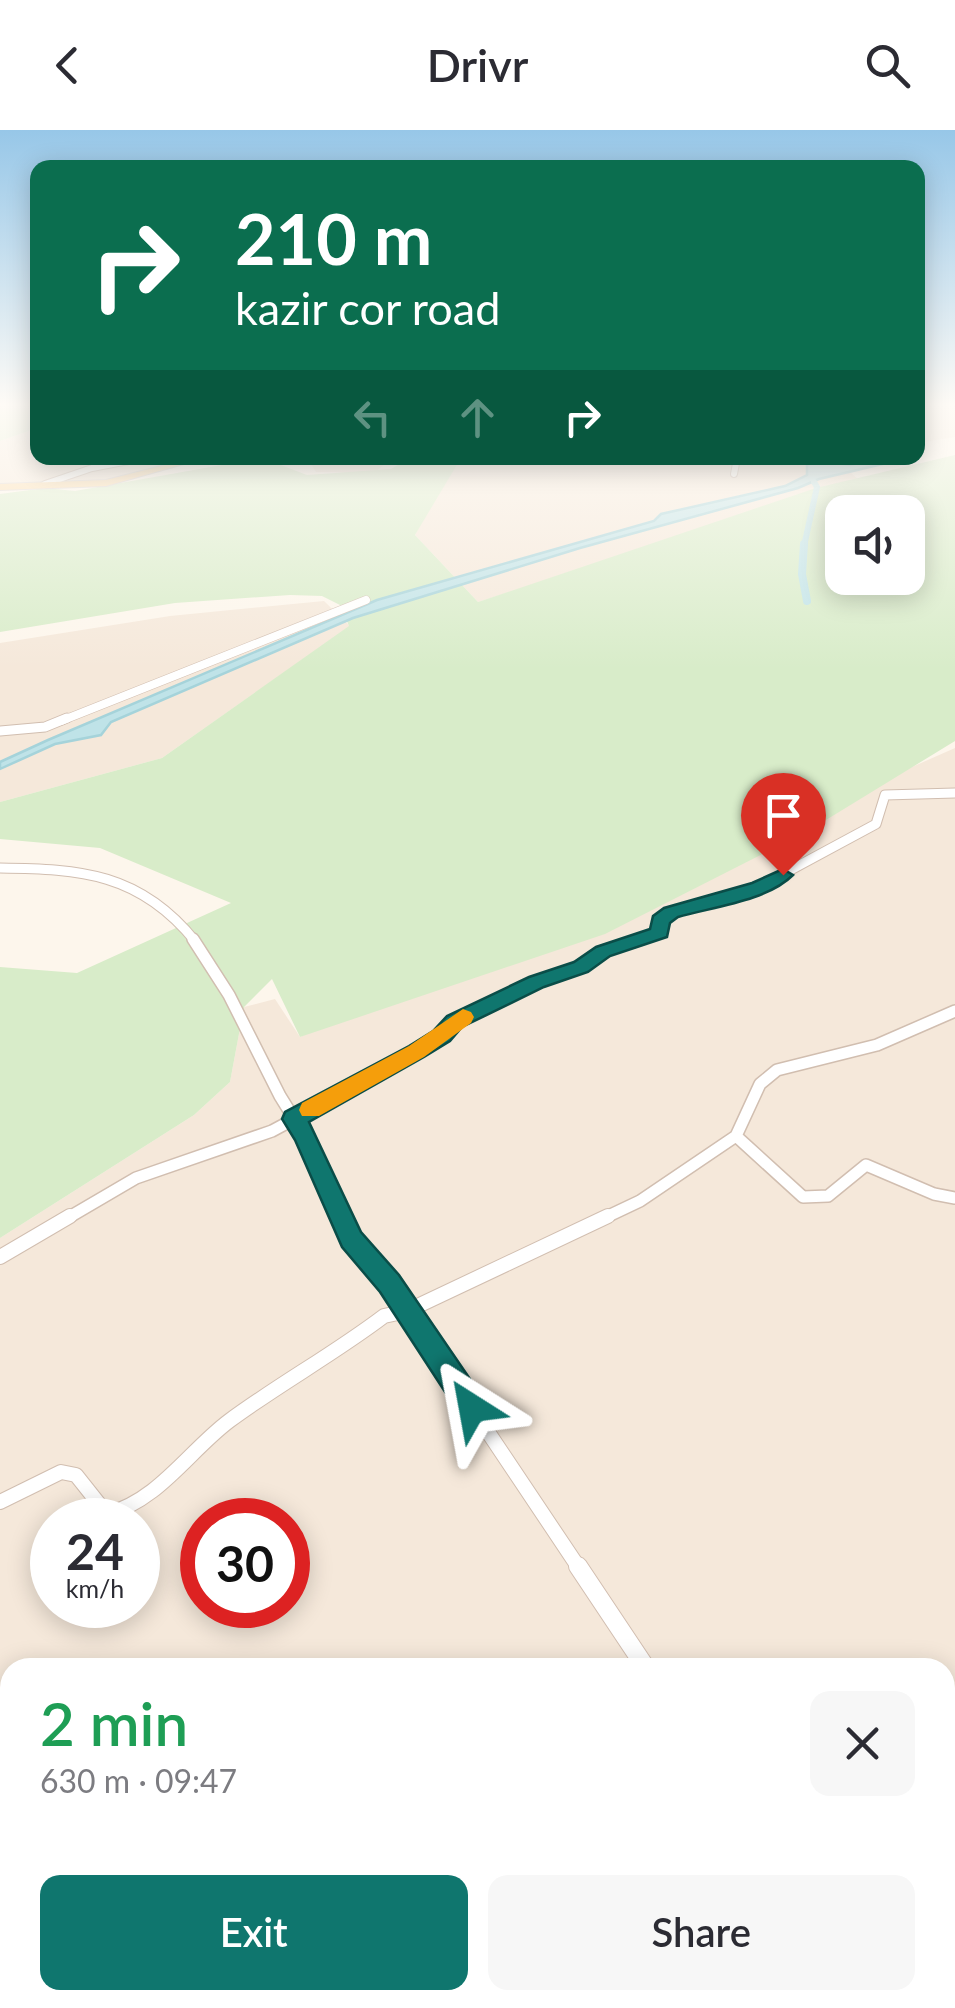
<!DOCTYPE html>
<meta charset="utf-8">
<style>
:root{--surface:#fff;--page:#f7f7f7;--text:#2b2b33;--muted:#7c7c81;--accent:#0f766e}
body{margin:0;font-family:Lato,sans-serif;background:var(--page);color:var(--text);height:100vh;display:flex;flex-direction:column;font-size:38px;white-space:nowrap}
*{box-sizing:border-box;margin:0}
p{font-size:32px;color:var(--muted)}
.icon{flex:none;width:55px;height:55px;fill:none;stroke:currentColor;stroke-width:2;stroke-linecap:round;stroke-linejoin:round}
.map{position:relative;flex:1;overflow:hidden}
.panel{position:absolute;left:0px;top:1528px;width:955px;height:352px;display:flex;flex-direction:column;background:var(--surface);border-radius:30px 30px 0 0;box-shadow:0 5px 25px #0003}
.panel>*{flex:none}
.hud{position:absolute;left:30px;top:30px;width:895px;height:305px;border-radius:20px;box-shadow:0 5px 25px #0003;background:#0b6e4f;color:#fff;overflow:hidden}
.buttons{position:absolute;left:825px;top:365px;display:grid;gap:20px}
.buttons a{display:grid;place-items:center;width:100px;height:100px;border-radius:20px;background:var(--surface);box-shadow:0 5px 25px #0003;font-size:50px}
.speed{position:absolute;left:30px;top:1368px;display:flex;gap:20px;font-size:50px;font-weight:700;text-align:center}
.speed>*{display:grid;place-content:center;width:130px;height:130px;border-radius:50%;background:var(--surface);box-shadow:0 5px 25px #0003;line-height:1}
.speed small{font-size:25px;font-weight:400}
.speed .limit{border:15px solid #d22;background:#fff;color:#111}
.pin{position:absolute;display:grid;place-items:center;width:85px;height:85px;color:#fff;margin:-102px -42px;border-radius:50% 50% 50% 0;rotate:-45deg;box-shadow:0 0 10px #0007}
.pin .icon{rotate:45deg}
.me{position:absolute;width:110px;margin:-55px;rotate:326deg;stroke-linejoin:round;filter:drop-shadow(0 0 8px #0008)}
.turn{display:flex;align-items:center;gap:35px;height:210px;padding:0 40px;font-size:45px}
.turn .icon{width:130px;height:130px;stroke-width:2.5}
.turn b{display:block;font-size:70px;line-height:85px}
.lanes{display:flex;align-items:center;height:95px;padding:0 40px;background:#0003;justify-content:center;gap:50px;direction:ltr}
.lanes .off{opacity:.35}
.round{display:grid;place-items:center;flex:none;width:105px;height:105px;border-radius:20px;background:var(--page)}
.summary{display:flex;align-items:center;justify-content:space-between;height:170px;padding:0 40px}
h1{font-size:60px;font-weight:600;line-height:75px;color:#1e9e55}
.action{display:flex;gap:20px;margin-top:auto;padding:20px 40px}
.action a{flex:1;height:115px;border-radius:20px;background:var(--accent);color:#fff;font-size:40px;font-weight:600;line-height:115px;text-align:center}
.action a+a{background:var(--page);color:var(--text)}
header{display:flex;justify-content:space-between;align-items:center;height:130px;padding:0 40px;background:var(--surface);font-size:45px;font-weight:600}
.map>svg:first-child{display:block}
.residential{fill:#f5e8da;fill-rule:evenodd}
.green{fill:#d8ecc9;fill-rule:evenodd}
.water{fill:#bfe3e8;stroke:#a5d3da;stroke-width:2.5}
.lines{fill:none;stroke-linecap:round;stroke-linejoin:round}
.canal-far1{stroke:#bfe3e8;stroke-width:6}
.canal{stroke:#bfe3e8;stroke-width:8}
.street-far5-casing{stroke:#d1beb0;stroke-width:8}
.street-far4-casing{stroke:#d1beb0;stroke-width:9}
.street-far3-casing{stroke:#d1beb0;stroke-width:11}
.street-far2-casing{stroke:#d1beb0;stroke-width:14}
.street-far1-casing{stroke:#d1beb0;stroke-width:16}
.street-casing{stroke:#d1beb0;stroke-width:20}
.primary-casing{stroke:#dad1cd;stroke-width:2}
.street-far5{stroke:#fff;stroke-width:6}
.street-far4{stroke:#fff;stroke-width:8}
.street-far3{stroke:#fff;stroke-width:9}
.street-far2{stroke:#fff;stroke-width:11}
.street-far1{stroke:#fff;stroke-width:14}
.street{stroke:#fff;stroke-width:18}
.primary{fill:#fbd9a5;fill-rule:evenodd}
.route{fill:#0f766e;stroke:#0a4d48;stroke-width:2.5}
.slow{fill:#f59e0b}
</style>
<header><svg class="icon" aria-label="back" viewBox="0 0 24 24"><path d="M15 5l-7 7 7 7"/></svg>Drivr<svg class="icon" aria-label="search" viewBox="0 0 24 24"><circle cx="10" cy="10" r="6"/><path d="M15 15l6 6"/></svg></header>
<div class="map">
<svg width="955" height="1878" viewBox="0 0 955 1878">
<rect width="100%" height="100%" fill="#fdf6ec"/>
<path class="residential" d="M918,276h37v31l-37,6z
M37,298l1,30h152l-78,22 -112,6v-45z
M307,328h85l-18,15 -58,-1z
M461,328h392l-15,3 22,20 -382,121 -63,-67 29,-58z
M324,471l26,25 -188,132 -162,44v-159l170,-27z
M955,618v1260h-955v-770l194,-123 36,-33 14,-75 31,-8 25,38zM52,1390h86v85h-86zM202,1390h86v85h-86zM10,1538h935v332h-935z"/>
<path class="green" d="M0,276h37v22l-37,13z
M955,325v286l-147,90 -203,103 -305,103 -28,-58 -28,28 -14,75 -36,33 -194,123v-271l77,6 154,-70 -131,-55 -100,-9v-37l162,-44 187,-132 -9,-21 -18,-9 -32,-1 -115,8 -175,29v-138l45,-6 30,3 187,-33 45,17 84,-6 19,-11h51l-46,77 63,67 338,-114zM842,382h66v66h-66z"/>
<path class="water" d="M882,328h26l-89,21 -21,9 -218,60 -227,70 -242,104 -10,13 -46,9 -55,25v-7l48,-22 329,-140 277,-79 7,-7 124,-28 22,-11v-11l14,-3 29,4z"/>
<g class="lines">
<path class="canal-far1" d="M808,328l21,8
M804,416l13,-59 -3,-5"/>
<path class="canal" d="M804,414l-2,30 5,27"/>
<defs>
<path id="street-far5" d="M734,344l3,-16
M45,354l47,-16 52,-10"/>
<path id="street-far4" d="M61,591l305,-121"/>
<path id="street-far3" d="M0,601l45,-4 22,-9
M0,738c81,1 140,5 195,73
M634,811l26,-8v-12l11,-8 88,-26 117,-63 9,-29 70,-2"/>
<path id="street-far2" d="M193,809l36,56 51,101 31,50 30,73
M736,1006l67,61 25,-1 38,-31 68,29 21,4
M66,1089l70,-41 136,-47 119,-64 51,-31 12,-14 82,-40 45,-15 22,-16 39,-12
M602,1089l38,-18 96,-65 24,-52 17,-14 100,-25 78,-34"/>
<path id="street-far1" d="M0,1127l70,-41
M0,1372l61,-30 15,3 31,39c51,-13 82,-63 122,-93 50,-37 105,-67 155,-105l23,-5 -49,-63 -19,-32
M579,1438l-172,-257 201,-95"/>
<path id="street" d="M578,1436l68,102
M945,1756l10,-7
M767,1878l12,-8"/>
<path id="primary" d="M193,328h12l-99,28 -106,4v-6l106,-4z"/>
</defs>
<use href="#street-far5" class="street-far5-casing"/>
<use href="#street-far4" class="street-far4-casing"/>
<use href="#street-far3" class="street-far3-casing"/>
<use href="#street-far2" class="street-far2-casing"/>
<use href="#street-far1" class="street-far1-casing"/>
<use href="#street" class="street-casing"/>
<use href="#primary" class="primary-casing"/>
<use href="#street-far5" class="street-far5"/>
<use href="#street-far4" class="street-far4"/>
<use href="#street-far3" class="street-far3"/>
<use href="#street-far2" class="street-far2"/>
<use href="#street-far1" class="street-far1"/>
<use href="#street" class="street"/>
<use href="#primary" class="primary"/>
</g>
<linearGradient id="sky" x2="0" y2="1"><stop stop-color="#97c7e8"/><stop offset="0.51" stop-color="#fefbf6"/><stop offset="1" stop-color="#fefbf6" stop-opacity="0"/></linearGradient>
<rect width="955" height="539" fill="url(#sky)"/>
<path class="route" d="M783,739l10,6c-26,26 -80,32 -115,42l-8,6 -3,14 -57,19 -22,16 -44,15 -82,40 -12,14 -26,16 -115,65 52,110 38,43 84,123 4,10 -4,10 -11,4 -10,-4 -82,-126 -38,-45 -47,-107 -13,-21 3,-7 124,-66 24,-15 14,-15 82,-39 45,-15 22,-15 54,-18 3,-13 11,-8 88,-25z"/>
<path class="slow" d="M463,879l8,3 3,5 -3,6 -47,34 -105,59h-17l-3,-6 3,-7 107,-57z"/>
</svg>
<div class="buttons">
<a><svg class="icon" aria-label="sound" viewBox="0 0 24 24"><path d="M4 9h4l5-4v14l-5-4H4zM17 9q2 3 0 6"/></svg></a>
</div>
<div class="speed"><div>24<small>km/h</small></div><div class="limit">30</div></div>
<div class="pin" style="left:783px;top:745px;background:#d93025"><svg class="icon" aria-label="arrive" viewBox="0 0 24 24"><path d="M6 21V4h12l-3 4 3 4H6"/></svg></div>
<svg class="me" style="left:472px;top:1278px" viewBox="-20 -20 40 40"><path d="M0-17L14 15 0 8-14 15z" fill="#0f766e" stroke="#fff" stroke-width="4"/></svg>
<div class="hud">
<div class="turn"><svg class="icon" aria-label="right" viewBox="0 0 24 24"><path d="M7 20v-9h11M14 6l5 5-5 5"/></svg><div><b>210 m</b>kazir cor road</div></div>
<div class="lanes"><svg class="icon off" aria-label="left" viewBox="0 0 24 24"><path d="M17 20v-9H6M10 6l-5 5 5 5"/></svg><svg class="icon off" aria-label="ahead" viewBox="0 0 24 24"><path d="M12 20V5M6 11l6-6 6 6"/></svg><svg class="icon" aria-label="right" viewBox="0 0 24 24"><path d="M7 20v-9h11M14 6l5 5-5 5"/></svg></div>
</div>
<section class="panel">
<div class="summary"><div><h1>2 min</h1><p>630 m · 09:47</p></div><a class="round"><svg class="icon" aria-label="close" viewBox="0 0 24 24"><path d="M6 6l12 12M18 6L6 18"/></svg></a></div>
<div class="action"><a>Exit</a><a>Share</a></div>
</section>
</div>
